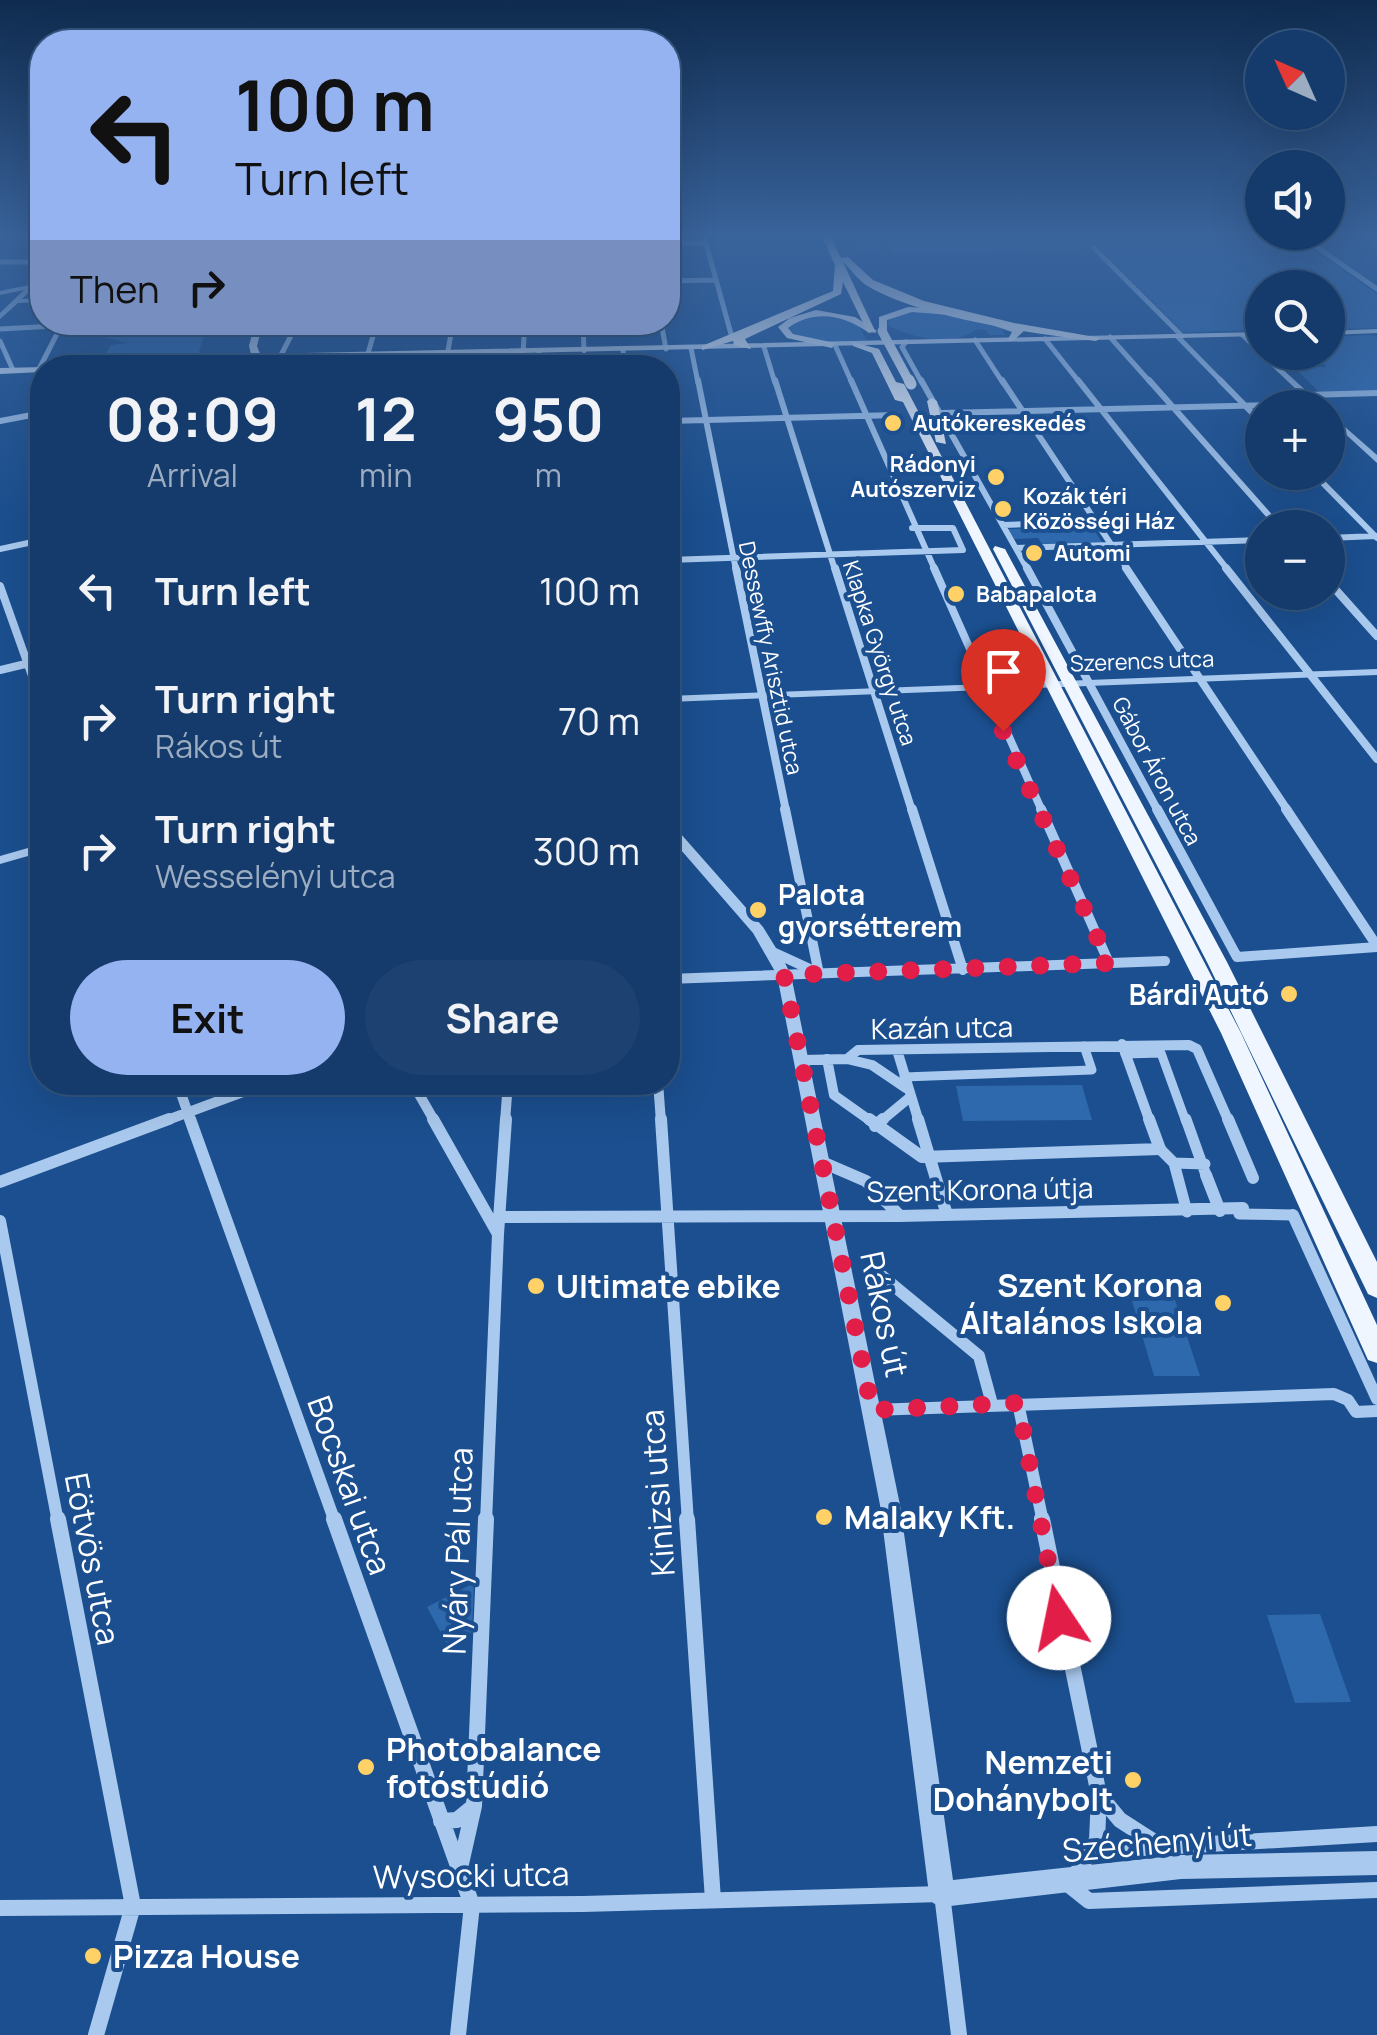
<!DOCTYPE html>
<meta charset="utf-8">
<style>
:root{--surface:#143b6b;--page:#1d4271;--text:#f1f3f6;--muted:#9dadc1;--line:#33557e;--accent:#95b2f1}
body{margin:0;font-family:Manrope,sans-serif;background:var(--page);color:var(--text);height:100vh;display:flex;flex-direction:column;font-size:38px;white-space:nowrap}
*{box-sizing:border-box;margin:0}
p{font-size:32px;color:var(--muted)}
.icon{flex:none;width:55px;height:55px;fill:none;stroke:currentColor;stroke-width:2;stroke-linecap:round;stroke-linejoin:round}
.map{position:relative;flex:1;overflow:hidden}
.sheet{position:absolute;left:30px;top:355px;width:650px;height:740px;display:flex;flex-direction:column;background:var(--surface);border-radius:40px;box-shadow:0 10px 40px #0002,0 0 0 2px var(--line)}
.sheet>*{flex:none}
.guide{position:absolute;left:30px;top:30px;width:650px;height:305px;border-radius:40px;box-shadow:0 10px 40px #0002,0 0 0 2px var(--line);background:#95b2f1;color:#111;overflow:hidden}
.needle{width:65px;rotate:315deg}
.tools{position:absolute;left:1245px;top:30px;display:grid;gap:20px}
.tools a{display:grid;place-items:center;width:100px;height:100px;border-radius:50%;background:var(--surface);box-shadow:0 10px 40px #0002,0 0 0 2px var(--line);font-size:50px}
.pin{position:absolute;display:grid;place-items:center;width:85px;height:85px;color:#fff;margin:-102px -42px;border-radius:50% 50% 50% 0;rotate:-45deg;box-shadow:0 0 10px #0007}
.pin .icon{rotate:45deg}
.me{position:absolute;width:110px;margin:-55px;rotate:349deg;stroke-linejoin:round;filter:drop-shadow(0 0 8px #0008)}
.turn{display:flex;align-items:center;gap:35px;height:210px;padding:0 40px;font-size:45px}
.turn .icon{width:130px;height:130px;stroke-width:2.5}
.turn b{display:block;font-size:70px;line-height:85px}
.then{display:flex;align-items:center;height:95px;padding:0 40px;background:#0003;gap:20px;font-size:38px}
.eta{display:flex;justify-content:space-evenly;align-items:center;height:170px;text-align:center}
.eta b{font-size:60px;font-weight:700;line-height:70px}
.action{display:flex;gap:20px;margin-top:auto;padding:20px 40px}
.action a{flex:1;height:115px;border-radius:60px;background:var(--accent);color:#111;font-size:40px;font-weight:700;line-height:115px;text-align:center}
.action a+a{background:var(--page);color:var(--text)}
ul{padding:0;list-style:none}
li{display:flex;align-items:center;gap:30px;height:130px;padding:0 40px}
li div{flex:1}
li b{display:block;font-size:38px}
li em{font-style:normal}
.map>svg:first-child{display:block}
.green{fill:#2e69ad}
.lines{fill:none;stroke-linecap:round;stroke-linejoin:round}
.pedestrian-far1{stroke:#a9c9ee;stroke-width:9}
.pedestrian{stroke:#a9c9ee;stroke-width:11}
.minor-far5{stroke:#a9c9ee;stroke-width:5}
.minor-far4{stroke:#a9c9ee;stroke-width:6}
.minor-far3{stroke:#a9c9ee;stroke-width:8}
.minor-far2{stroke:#a9c9ee;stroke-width:10}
.minor-far1{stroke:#a9c9ee;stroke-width:12}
.minor{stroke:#a9c9ee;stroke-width:16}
.tertiary{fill:#a9c9ee;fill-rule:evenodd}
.secondary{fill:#d6e6fa;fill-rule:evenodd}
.primary{fill:#f0f6ff;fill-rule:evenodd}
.motorway{fill:#fff;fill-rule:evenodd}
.primary-bridge-far1{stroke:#f0f6ff;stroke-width:9}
.primary-bridge{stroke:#f0f6ff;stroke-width:11}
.route{stroke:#e11d48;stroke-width:18;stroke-dasharray:0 32.4}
.poi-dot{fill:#ffd166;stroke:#1b4f8f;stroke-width:4}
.labels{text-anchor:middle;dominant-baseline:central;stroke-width:8;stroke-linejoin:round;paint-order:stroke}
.far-poi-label{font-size:22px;font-weight:bold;fill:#fff;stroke:#1b4f8f;text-anchor:start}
.far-street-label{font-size:22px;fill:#fff;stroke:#1b4f8f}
.poi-label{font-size:28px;font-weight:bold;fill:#fff;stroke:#1b4f8f;text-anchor:start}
.street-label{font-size:28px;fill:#fff;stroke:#1b4f8f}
.near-poi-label{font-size:32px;font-weight:bold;fill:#fff;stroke:#1b4f8f;text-anchor:start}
.near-street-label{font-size:32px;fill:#fff;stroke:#1b4f8f}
</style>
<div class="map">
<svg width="1377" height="2035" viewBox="0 0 1377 2035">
<rect width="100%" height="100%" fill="#1b4f8f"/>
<path class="green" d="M854,236h439l84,58v34l-49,1v-41h-66v42l-79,2 -84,-84 -181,7 -28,-3 3,-7 18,-1 -39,-2 8,12 -22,-3z
M929,309l70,16 6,10h-15l-6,-6c-12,0 -12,5 -23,8 -24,6 -53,-1 -74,-12l4,-10z
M823,315l34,8 10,17 -49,2 -31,-11 7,-11z
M90,322l117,1 -9,33 -75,5 2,-11 -3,6h-18l7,-11 17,-2 -28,-7 3,-10h-13z
M1373,335l4,3v53l-57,2 -25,-25 32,-1 -16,-14 17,-1v-15z
M1091,526l11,16 -60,2 -4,-6 -24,1 -6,-10z
M1082,1085l10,35 -129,1 -7,-35z
M1175,1300l25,76h-46l-22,-75z
M474,1583l-2,49 -25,12 -20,-37z
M1320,1614l31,88 -56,1 -28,-88z"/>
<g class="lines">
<path class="pedestrian-far1" d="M1125,1054l36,-1 25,69
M904,1077l188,-7 -8,-24"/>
<path class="pedestrian" d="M1186,1119l20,56
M1160,1149l14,14 13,49
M1174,1163l31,1
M1239,1214l54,1"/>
<path class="minor-far5" d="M704,236l27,98
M1301,236l76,53
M668,242l38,2
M1094,248l88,88
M0,262h42
M668,281l47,-1
M583,322l1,29
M661,322l5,27
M0,329l91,-5
M1177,336l46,47
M1110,337l41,46
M1045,339l35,44
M975,340l28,43
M0,341l13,29
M906,342l-4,5 20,36
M835,345l17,38
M764,347l11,36
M691,348l7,35
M623,350l2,18
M523,352l2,-30
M539,352v16
M367,357l10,-35
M279,359l19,-37
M445,368l8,-46
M42,380l-3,-11 22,-43"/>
<path class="minor-far4" d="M698,380l38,190
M775,380l60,190
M851,380l84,190
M921,380l107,190
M1002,380l126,190
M1078,380l150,190
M1149,380l131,148
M1220,380l42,43
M1307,395l70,-2
M942,413l375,-9
M0,421l42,-8
M668,421l229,-6
M1312,472l65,66
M1003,525l93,-3
M1328,538l48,-2
M1016,548l246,-8
M0,549l42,-9
M668,560l295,-10 -10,-22h-41"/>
<path class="minor-far3" d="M736,568l50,243
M835,568l77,243
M934,568l108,243
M1027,568l131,243
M1126,568l162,243
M1226,568l151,191
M1328,581l49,55
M0,586l42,118
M0,670l42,-10"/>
<path class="minor-far2" d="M785,809l34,165
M912,809l51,161
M1041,809l68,154
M1157,809l80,148 140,-10
M1286,809l91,137
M668,817v11
M668,979l497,-18
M1122,1044l28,78
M897,1050l22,72
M827,1059l7,36 38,27
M847,1059l25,6 34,23
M803,1060l44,-1 11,-9 331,-5 8,4 32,73
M177,1082l14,40
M412,1082l23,40
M658,1082l3,40
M162,1122l108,-40
M505,1122l3,-40
M880,1122l29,-24"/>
<path class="minor-far1" d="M190,1119l145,403
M433,1119l65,115 8,-115
M661,1119l27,403
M869,1119l53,38 238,-8 -11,-30
M918,1119l29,96
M1228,1119l25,59
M875,1126l8,-7
M822,1162l44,19 34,35
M1206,1175l14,36
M0,1182l169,-63
M1293,1215l84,184
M500,1217l400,-1 343,-8
M0,1221l58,301
M876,1271l103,85 13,48
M1018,1403l25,119
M872,1410l462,-16 14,6 8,12 21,-1
M486,1522l12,-288"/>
<path class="minor" d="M58,1519l75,387 -37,129
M334,1519l138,386 -14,130
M687,1519l26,381
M1042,1519l57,276 -2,45 -22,36
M1100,1796l20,24 39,25
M441,1821l16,-1 16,-13
M1093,1851l284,-17
M460,1868l14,-62 12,-287
M1069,1885l20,16 288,-11
M0,1908l583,-4 359,-10 17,141"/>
<path class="tertiary" d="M42,275v5l-20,19 20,-1v4l-24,1 -18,16v-6l24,-23 -24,5v-4l29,-6z
M1240,334h4l81,74h-9l-76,-72z
M1328,412l49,43v8l-49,-45z
M1377,669v6l-709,27v-6z
M668,824l5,1 90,102 13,21 48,22 2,4 -7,5 -34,-16 6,12 109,530 53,375 228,-25 196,-4v24l-196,4 -239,28 -9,-4 -4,-9 -49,-389 -103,-530 -24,-42 -85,-98z
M42,844v8l-42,12v-8z"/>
<path class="secondary" d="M255,322h8l-6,24 3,8 1002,-22v4l-1001,23 -4,3c-20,-8 -50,-1 -71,0 -43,3 -86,6 -129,6l194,-14 -2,-8z
M1377,329v4l-49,2v-4z
M45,367l-3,5 -42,2v-6z"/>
<path class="primary" d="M908,307l41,2 5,3 -5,3 -37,-3 -25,8v11l-8,2v-16z
M816,310l39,7 22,14 -8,2c-25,-18 -55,-24 -81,-5l5,6 42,9 -3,5 -45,-10 -9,-11 12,-9z
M989,320l35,11 -11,10h-6l5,-9 -23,-8z
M853,342l26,7 17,33 8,2 337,649 136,292v38l-9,-3 -147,-327 -318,-631 -8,-2 -23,-47 -19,-7z
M932,398l5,3 9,43 -10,-2 -9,-41z
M995,546l10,3 222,413 150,300v36l-9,-4 -161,-332 -214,-413z"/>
<path class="motorway" d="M822,236h8l11,22 7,-1 25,23 51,21 90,22 87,15 -5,3c-58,-6 -182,-25 -230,-56 -9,-6 -15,-16 -23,-23l33,71 -9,-2 -24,-49 -2,12 -96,45 6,10 -17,-4 -1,-4 -31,9v-4l131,-55 2,-26z"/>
<path class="primary-bridge-far1" d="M882,331l28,52"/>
<path class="primary-bridge" d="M909,380l2,4"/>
</g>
<linearGradient id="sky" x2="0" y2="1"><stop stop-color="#0f2b4f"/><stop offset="0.45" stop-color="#39639b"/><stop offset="1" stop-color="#39639b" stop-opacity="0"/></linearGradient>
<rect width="1377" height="521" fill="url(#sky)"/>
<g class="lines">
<path class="route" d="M1003,731l106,232 -325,12 88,435 146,-7 41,215"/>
</g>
<g class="poi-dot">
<circle cx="893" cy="423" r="10"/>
<circle cx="996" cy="477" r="10"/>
<circle cx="1003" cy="509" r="10"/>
<circle cx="1034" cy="553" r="10"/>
<circle cx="956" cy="594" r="10"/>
<circle cx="758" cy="910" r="10"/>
<circle cx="1289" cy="994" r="10"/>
<circle cx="536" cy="1286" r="10"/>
<circle cx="1223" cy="1303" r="10"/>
<circle cx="824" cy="1517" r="10"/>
<circle cx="366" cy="1767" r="10"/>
<circle cx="1133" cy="1780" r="10"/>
<circle cx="93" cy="1956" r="10"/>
</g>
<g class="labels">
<g class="far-poi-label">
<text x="913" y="423">Autókereskedés</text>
<text x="976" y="464" text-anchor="end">Rádonyi<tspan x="976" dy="25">Autószerviz</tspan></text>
<text x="1023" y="496">Kozák téri<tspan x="1023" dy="25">Közösségi Ház</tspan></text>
<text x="1054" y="553">Automi</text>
<text x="976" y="594">Babapalota</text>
</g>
<g class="far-street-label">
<text transform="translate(880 653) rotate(72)">Klapka György utca</text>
<text transform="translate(771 658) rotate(78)">Dessewffy Arisztid utca</text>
<text transform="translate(1142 661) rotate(-2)">Szerencs utca</text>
<text transform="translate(1157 771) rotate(62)">Gábor Áron utca</text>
</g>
<g class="poi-label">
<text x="778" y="894">Palota<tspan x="778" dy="32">gyorsétterem</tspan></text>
<text x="1269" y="994" text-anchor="end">Bárdi Autó</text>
</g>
<g class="street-label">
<text transform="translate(942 1027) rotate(-1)">Kazán utca</text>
<text transform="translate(980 1189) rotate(-1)">Szent Korona útja</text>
</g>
<g class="near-poi-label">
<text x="1203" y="1285" text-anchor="end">Szent Korona<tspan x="1203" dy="37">Általános Iskola</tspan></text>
<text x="556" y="1286">Ultimate ebike</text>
<text x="844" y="1517">Malaky Kft.</text>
<text x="386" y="1749">Photobalance<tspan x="386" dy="37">fotóstúdió</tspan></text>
<text x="1113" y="1762" text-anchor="end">Nemzeti<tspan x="1113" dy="37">Dohánybolt</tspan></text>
<text x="113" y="1956">Pizza House</text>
</g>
<g class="near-street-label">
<text transform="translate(885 1314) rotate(78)">Rákos út</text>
<text transform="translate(350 1485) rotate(70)">Bocskai utca</text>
<text transform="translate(657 1493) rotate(-94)">Kinizsi utca</text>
<text transform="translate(457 1551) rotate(-88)">Nyáry Pál utca</text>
<text transform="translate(93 1559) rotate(79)">Eötvös utca</text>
<text transform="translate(1157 1842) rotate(-5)">Széchenyi út</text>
<text transform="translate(471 1875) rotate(-1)">Wysocki utca</text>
</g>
</g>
</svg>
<div class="tools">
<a><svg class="needle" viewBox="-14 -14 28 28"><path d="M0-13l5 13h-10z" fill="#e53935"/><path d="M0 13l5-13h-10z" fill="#9dadc1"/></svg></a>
<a><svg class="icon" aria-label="sound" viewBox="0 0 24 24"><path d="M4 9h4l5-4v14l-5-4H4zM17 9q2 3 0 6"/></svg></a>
<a><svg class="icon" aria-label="search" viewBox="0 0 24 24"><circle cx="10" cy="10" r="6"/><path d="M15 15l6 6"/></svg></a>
<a>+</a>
<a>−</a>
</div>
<div class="pin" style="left:1003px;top:731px;background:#d93025"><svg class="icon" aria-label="arrive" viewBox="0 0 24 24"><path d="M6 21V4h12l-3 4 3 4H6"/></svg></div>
<svg class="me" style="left:1059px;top:1618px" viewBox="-20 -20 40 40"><circle r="19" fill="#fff"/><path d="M0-13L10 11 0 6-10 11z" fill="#e11d48"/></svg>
<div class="guide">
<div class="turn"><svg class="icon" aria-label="left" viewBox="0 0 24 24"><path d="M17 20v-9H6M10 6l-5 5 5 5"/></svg><div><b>100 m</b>Turn left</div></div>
<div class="then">Then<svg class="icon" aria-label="right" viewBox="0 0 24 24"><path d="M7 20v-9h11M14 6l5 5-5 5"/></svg></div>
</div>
<section class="sheet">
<div class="eta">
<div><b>08:09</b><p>Arrival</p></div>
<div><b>12</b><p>min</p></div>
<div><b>950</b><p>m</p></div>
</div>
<ul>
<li><svg class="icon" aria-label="left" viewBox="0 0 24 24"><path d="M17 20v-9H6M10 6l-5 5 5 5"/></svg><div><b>Turn left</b></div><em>100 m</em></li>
<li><svg class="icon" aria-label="right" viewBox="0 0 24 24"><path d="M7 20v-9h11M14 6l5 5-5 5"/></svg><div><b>Turn right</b><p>Rákos út</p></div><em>70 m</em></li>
<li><svg class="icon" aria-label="right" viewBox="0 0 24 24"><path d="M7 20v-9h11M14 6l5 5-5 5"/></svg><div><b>Turn right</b><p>Wesselényi utca</p></div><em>300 m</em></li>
</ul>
<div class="action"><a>Exit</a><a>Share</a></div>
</section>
</div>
